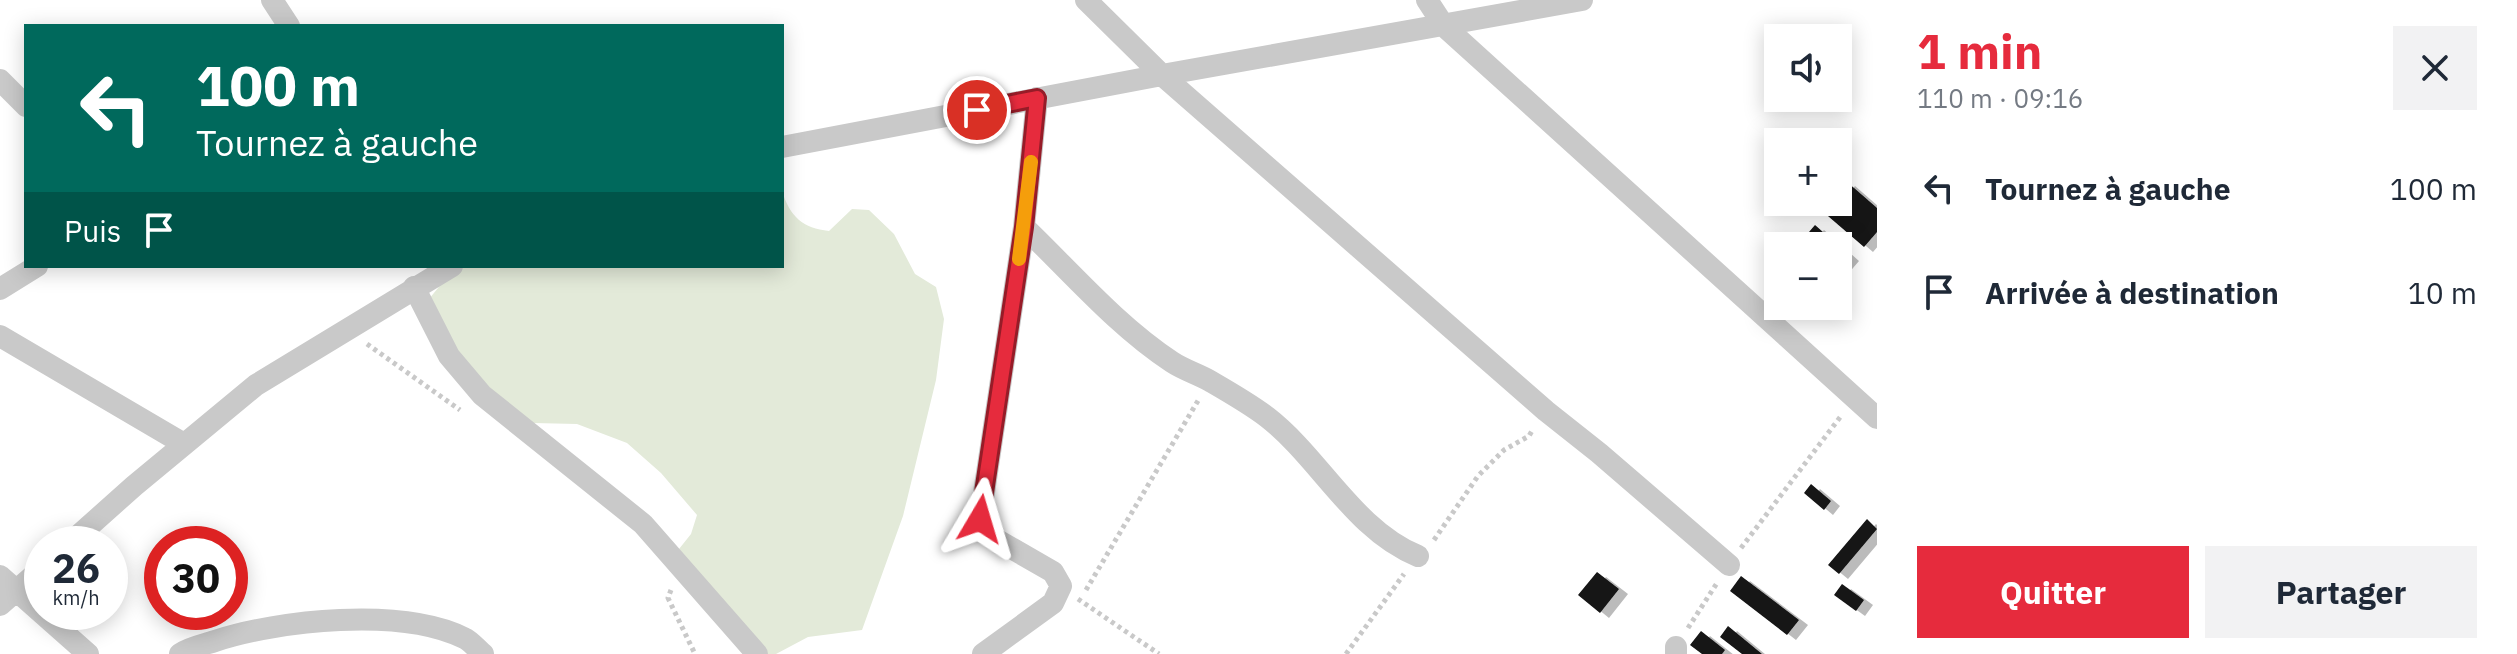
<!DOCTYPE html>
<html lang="fr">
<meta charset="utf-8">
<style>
:root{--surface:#fff;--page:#f2f2f3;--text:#1f2937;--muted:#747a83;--accent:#e62b3d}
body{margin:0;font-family:"IBM Plex Sans",sans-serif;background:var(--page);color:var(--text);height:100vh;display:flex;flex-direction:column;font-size:30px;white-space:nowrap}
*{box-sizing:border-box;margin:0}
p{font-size:26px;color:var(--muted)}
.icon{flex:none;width:44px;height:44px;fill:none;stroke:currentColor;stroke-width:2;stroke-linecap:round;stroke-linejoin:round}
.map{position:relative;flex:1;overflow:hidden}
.side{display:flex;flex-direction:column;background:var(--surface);width:640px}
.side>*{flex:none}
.hud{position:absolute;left:24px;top:24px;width:760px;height:244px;border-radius:0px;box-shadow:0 4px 20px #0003;background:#00695c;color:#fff;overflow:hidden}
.controls{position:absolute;left:1764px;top:24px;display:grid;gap:16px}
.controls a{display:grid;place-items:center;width:88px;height:88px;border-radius:0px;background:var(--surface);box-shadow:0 4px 20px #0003;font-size:40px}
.speed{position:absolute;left:24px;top:526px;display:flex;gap:16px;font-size:40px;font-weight:700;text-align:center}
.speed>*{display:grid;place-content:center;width:104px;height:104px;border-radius:50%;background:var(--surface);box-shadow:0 4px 20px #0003;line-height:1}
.speed small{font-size:20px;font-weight:400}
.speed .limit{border:12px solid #d22;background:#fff;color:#111}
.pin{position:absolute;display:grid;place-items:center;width:68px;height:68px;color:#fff;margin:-34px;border:4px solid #fff;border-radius:50%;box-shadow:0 2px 8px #0007}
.me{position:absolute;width:88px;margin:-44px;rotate:7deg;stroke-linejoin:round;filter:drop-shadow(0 0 6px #0008)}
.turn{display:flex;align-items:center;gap:28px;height:168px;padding:0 40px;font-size:36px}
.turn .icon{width:104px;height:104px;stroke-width:2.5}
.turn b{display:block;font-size:56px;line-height:68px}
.then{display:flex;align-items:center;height:76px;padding:0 40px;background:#0003;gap:16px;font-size:30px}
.round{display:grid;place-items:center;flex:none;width:84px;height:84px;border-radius:0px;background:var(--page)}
.headline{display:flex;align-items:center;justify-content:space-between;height:136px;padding:0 40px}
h1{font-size:48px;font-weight:700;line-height:60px;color:var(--accent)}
.button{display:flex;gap:16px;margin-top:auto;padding:16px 40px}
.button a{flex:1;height:92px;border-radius:0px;background:var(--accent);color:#fff;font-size:32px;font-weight:700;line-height:92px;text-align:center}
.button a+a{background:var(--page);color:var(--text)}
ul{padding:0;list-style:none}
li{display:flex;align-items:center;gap:24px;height:104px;padding:0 40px}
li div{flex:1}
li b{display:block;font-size:30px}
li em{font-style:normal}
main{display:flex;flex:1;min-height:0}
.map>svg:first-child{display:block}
.green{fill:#e3ead9}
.building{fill:#131313;filter:url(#shadow)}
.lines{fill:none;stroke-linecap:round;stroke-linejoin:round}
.path{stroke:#c9c9c9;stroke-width:5;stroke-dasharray:4 4;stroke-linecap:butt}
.minor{stroke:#c9c9c9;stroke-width:22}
.route-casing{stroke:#961c28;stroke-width:20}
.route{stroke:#e62b3d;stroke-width:14}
.slow{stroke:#f59e0b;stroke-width:14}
</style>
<main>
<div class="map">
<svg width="1877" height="654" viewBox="0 0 1877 654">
<defs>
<filter id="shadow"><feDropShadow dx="9" dy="5" stdDeviation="0" flood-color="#0004"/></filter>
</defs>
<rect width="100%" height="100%" fill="#fff"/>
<path class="green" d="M782,191c8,26 21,37 47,40l23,-22 17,1 25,24 21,40 21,13 8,32 -8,61 -33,136 -41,114 -54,7 -32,17h-16l-81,-105 12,-15 6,-19 -36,-42 -34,-30 -50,-19 -44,-1 -37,-28 -47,-52 -20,-44 27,-33h326z"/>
<path class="building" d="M1846,181l31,27v24l-13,15 -43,-37 7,-8h10v-11z
M1815,225l35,31 -12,14v-24h-41z
M1811,484l20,17 -7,9 -20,-17z
M1867,519l10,10 -38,45 -11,-9z
M1597,572l22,17 -19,24 -22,-18z
M1741,576l58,44 -12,15 -57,-44z
M1842,584l22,16 -8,11 -22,-16z
M1728,626l34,28h-20l-22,-17z
M1701,631l24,19 -3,4h-20l-12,-9z"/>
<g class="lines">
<path class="path" d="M367,344l93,66
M1434,540l44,-64 26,-26 25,-14 4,-7
M1741,548l100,-132
M671,590l-3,8 27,56
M1086,590l113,-191
M1078,599l81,55
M1688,628l29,-45
M1346,654l58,-80"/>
<path class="minor" d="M272,0l17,26
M1086,0l76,75 384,336 53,42 130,112
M1427,0l17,26 433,392
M0,80l26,26
M1037,98l-13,129c47,45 93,99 148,135 12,8 26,12 38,19 19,11 40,23 57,36 53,41 87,113 151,139
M782,147l380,-72 420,-75
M414,287l35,69 33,39 161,129 114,130
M0,289l37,-23
M0,336l184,108
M69,544l65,-58 122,-101 196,-119
M0,576l88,78
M0,605l42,-37
M180,654c10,-7 23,-9 35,-13 64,-21 186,-34 249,-3 7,3 13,11 19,16
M983,654l70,-51 8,-17 -8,-14 -61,-35 -12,-18 44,-292
M1676,654v-7"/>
</g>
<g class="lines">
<defs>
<path id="route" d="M977,110l60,-12 -13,129 -44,292"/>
</defs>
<use href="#route" class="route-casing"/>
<use href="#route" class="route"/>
<path class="slow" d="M1019,259l12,-97"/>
</g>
</svg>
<div class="controls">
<a><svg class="icon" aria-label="sound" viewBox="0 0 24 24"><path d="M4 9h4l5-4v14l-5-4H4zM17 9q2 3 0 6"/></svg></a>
<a>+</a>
<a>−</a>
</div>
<div class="speed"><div>26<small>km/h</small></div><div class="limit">30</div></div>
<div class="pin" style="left:977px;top:110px;background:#d93025"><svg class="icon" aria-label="arrive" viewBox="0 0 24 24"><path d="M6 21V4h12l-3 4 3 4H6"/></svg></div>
<svg class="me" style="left:980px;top:519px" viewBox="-20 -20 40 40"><path d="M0-17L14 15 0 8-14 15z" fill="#e62b3d" stroke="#fff" stroke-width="4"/></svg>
<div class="hud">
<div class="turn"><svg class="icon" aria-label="left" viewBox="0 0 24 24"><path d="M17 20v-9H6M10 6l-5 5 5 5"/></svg><div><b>100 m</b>Tournez à gauche</div></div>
<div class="then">Puis<svg class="icon" aria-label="arrive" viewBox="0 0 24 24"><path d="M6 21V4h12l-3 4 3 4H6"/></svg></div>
</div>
</div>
<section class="side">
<div class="headline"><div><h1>1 min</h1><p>110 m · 09:16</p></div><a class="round"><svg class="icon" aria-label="close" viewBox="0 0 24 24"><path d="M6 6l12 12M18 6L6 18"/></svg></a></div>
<ul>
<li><svg class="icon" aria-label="left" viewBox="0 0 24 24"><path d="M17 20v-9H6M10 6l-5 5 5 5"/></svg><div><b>Tournez à gauche</b></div><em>100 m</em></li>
<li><svg class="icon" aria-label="arrive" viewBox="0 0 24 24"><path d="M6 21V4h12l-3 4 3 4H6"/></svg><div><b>Arrivée à destination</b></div><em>10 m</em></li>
</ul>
<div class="button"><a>Quitter</a><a>Partager</a></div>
</section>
</main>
